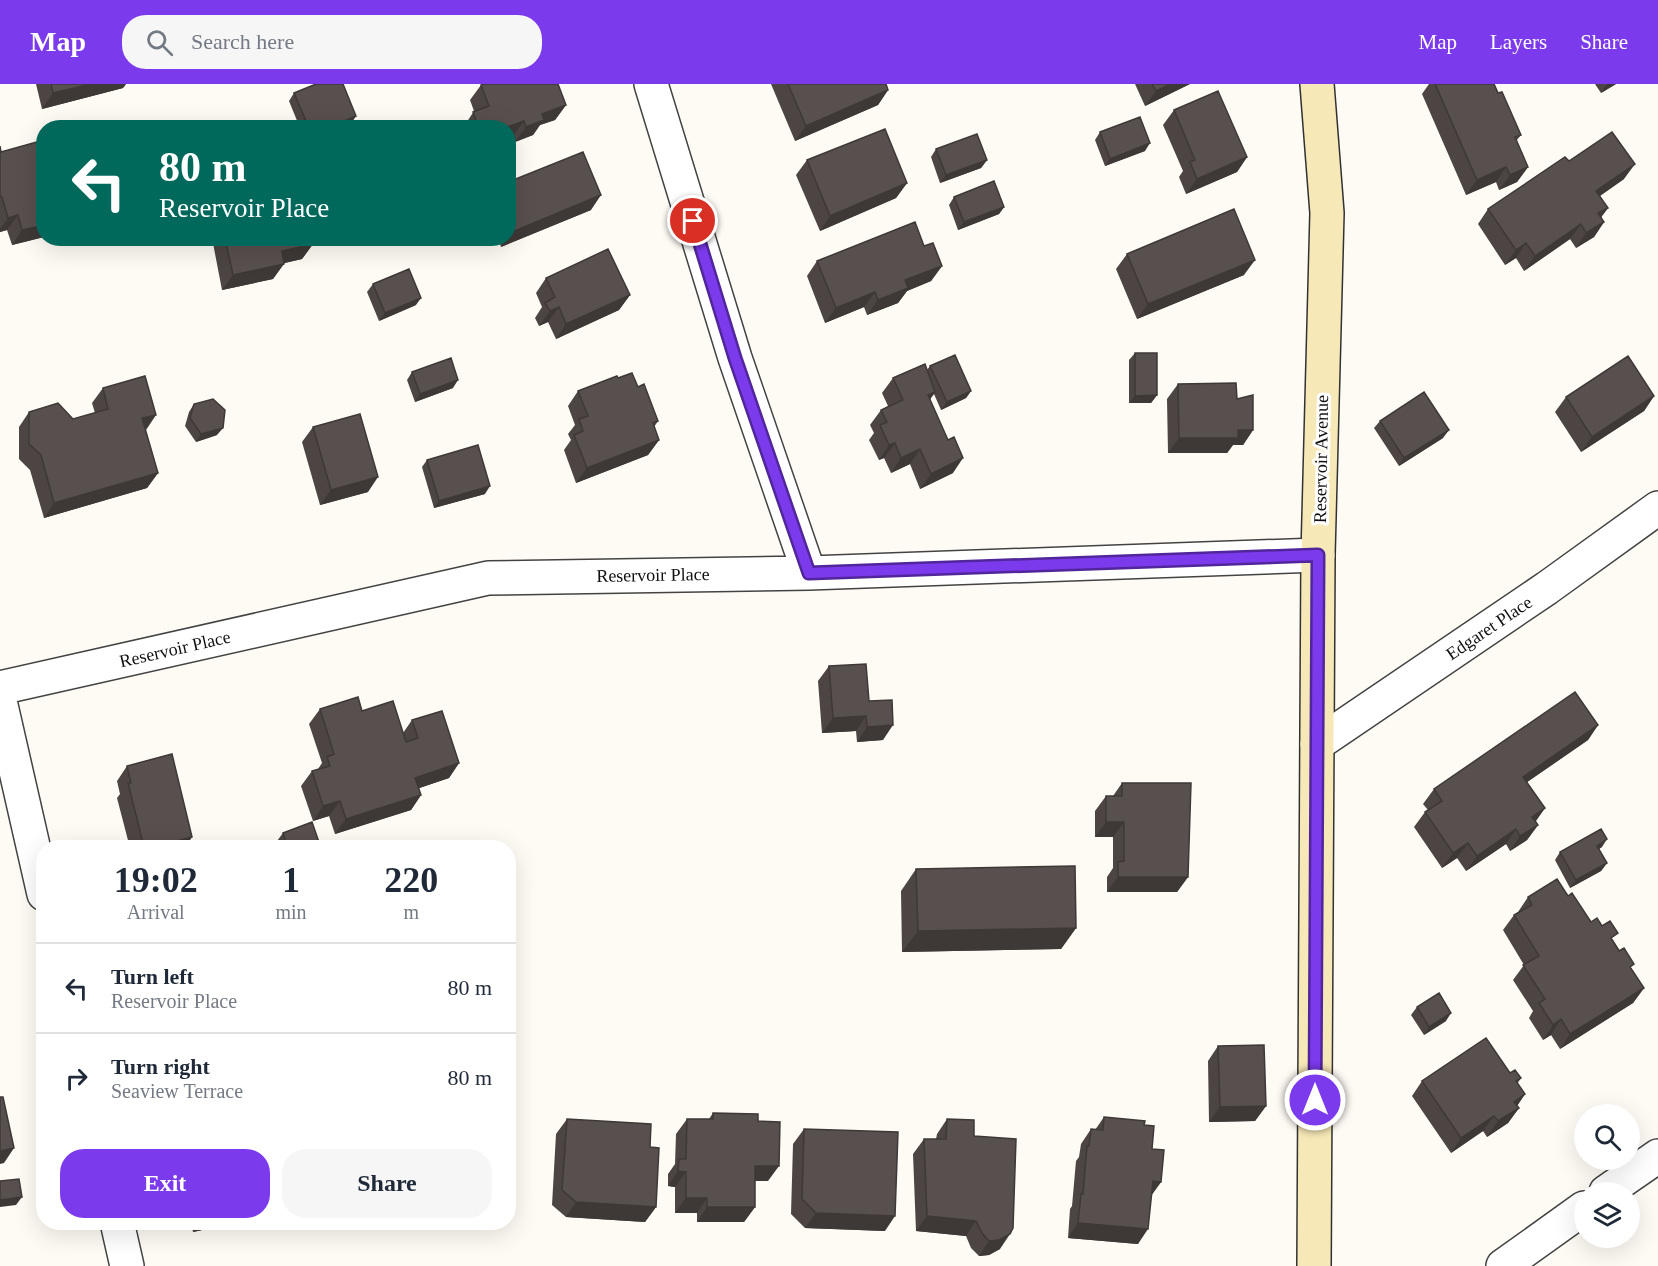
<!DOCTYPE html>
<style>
:root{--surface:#fff;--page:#f6f6f7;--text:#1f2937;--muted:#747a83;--line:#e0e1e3;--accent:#7c3aed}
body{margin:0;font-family:Georgia,serif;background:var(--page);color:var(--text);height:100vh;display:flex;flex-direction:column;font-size:22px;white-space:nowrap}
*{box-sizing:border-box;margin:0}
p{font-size:20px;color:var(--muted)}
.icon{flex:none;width:33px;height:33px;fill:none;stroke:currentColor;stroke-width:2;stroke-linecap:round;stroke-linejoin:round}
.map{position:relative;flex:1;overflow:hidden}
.sheet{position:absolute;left:36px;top:756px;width:480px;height:390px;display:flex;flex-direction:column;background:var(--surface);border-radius:24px;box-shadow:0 6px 24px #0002}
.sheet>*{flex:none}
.top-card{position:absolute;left:36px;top:36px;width:480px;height:126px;border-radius:24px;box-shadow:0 6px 24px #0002;background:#00695c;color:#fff;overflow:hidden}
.fabs{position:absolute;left:1574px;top:1020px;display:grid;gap:12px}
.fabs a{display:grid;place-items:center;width:66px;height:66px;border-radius:50%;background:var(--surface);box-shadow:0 6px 24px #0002;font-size:30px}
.pin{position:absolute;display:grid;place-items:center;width:51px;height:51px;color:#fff;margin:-26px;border:3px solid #fff;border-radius:50%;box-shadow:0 2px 6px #0007}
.me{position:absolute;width:66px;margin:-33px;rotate:0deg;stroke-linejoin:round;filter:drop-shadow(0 0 4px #0008)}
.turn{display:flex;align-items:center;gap:21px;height:126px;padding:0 24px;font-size:27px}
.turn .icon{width:78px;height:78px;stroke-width:2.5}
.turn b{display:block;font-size:42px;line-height:51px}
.eta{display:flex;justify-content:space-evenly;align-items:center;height:102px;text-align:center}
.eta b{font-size:36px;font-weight:700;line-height:42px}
.action{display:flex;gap:12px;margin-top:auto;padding:12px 24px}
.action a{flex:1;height:69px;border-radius:24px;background:var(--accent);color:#fff;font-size:24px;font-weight:700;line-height:69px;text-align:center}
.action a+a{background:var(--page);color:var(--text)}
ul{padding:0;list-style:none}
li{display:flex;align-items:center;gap:18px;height:90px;padding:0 24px;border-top:2px solid var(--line)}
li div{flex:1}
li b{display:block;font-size:22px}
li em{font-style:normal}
header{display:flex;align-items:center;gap:36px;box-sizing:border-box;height:84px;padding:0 30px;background:var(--accent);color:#fff}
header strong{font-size:28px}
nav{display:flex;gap:33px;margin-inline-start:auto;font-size:21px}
.search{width:420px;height:54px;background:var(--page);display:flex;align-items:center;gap:15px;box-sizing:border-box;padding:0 21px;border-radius:24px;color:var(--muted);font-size:22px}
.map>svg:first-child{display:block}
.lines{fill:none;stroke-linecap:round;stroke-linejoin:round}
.minor-casing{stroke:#434343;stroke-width:36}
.tertiary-casing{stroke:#434343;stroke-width:36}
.secondary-casing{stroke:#323232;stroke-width:36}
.minor{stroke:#fff;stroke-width:33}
.tertiary{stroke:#fff;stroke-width:33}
.secondary{stroke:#f7e8b7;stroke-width:33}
.wall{fill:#4c4543}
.shaded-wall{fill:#3e3837}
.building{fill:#58504e;stroke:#3e3837;stroke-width:1.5}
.route-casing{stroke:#51269a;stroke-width:15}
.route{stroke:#7c3aed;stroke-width:10}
.labels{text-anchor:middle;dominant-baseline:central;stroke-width:6;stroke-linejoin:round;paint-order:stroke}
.street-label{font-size:18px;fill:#101010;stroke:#fff}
</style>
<header>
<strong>Map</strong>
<div class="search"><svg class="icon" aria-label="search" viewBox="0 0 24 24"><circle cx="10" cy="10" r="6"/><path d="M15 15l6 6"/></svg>Search here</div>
<nav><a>Map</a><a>Layers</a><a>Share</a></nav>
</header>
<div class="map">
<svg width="1658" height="1182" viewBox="0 0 1658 1182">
<rect width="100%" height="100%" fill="#fefbf5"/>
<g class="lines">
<defs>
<path id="minor" d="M651,0l84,274 74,215
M0,604l488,-110 321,-5 509,-18
M0,617l44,193
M1317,660l230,-156 111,-80
M117,1138l10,44"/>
<path id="tertiary" d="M1606,1108l52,-36
M1503,1182l81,-58"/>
<path id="secondary" d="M1314,1182l4,-711 9,-342 -10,-129"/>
</defs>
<use href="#minor" class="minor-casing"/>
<use href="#tertiary" class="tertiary-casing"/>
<use href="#secondary" class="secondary-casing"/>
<use href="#minor" class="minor"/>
<use href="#tertiary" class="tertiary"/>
<use href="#secondary" class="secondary"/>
</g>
<path class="wall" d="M36,0h90l-3,4 -81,21z
M771,0h115l2,6 -10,15 -83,36z
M1135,0h55l-45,22z
M1429,0h65l27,51 -5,6 12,26 -11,15 -18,8 -3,-8 -30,13 -44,-101z
M1595,0h21l-15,9z
M481,1l85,20 -11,15 -15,5 -7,10 -18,7 -2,-6 -5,-8h-45l11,-17 -4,-11z
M294,9l62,23 -5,7 -10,5h-41l-11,-27z
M1174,26l73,47 -10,15 -51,22 -7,-17 4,-6 -20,-46z
M1100,48l45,19 -40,15 -10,-26z
M0,62l1,6 43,85 -32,8 -5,-15 -7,2z
M936,65l51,11 -6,8 -41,15 -9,-26z
M807,76l100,23 -11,15 -76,33 -24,-56z
M1569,77l55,18 -24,17 8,12 -7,9 3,5 -10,15 -18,11 -6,-9 -46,32 -8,-13 -11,7 -27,-41 10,-15z
M508,98l83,28 -90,37 -3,-9h10z
M954,113l50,10 -5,7 -41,16 -9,-25z
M212,154h100l1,6 -11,15 -18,4 -11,16 -51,11z
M924,162l18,20 -11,15 -24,10 -9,12 -31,12 -3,-8 -39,16 -18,-47 10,-15z
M1127,170l117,21 -107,44 -21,-50z
M546,194l84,17 -11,15 -63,29 -8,-17 -9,4 -4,-8 7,-11 -6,-14z
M373,200l43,21 -37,16 -12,-29z
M1135,269l22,42 -6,8h-22v-43z
M930,282l41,25 -5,7 -25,12 -7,-16 -4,5 23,74 -33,16 -10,-25 -19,9 -7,-15 -5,2 -10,-20 5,-7 -4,-8 11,-15 7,-4 -6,-13 11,-15 34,-8z
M412,288l41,16 -38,14 -8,-22z
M618,294l20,9 20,34 -4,6 5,13 -11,15 -72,28 -12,-33 7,-10 -3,-6 7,-9 -7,-19 10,-15z
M1178,300l59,15 16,31 -10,15h-10l-6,8h-59l-1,-54z
M103,304l42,42 13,43 -11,15 -103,30 -14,-48 -11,-11v-32l10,-15 44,7 22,-6 -3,-10z
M1654,312l-10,15 -63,41 -26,-40 11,-15z
M194,320l23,31 -21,7 -11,-16 4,-14z
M1380,337l63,17 -44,28 -25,-38z
M313,343l55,65 -48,13 -18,-63z
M427,376l58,34 -51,14 -12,-41z
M829,582l40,35 14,39 -26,2 -1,-11 -34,2 -4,-52z
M320,625l42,2 41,22 9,-13 47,43 -10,15 -30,10 2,7 -10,15 -76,24 -6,-18 -16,5 -12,-35 11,-15 6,-2 4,-6 -13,-39z
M1598,641l-10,15 -61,42 18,26 -9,13 2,4 -11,15 -17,11 -4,-7 -40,27 -9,-13 -15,10 -28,-41 11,-15 3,-2 -5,-6 11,-15z
M127,682l58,82h-55l-13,-50 3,-4 -3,-13z
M1122,699l66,94 -11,15h-70v-15l6,-9v-31h-18v-26l11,-15h7z
M283,749l38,15h-41l-3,-7z
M1602,763l-3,2 8,14 -6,8 -31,17 -15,-28 5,-8z
M916,785l160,59 -15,21 -159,3 -1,-61z
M1568,812l23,26 22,18 31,48 -11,15 -73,46 -9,-14 -8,5 -14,-22 4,-7 -20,-31 11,-15 -21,-35 11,-15 4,-3 10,-15z
M1417,923l29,14 -22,14 -13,-20z
M1218,962l48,60 -11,15 -46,1 -1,-61z
M1510,989l11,5 -4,6 8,10 -8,12 2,2 -11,15 -21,14 -4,-6 -32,22 -39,-57 10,-15z
M713,1029l45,8 10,60h-13v26l-11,15h-47v-9h-22v-26l-7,-1v-12l7,-10 1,-30 11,-15h22z
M1104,1033l40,8 17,57 -10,14 -13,48 -70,-6 2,-29 2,-3 4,-45 3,-4 2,-13 10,-15 4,1z
M567,1035l83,28 6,60 -11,15 -79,-5 -14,-12 4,-71z
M947,1035l53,130 -11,6 -10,1 -8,-8 -5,-12 -50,-5 -3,-77 11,-15h12l1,-5z
M804,1045l81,102 -80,-3 -14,-14 2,-70z
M191,1138h48l-46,10z"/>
<path class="shaded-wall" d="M91,0h35l-3,4 -81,21 11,-16z
M1170,0h20l-45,22 11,-15z
M1607,0h9l-15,9z
M888,6l-10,15 -83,36 11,-15z
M566,21l-11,15 -15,5 -7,10 -18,7 11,-15 16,-13z
M356,32l-5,7 -10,5h-13z
M524,37l-11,15 -5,1v-9h-3z
M1150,59l-5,8 -40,15 5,-7z
M1247,73l-10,15 -51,22 11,-15z
M987,76l-6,8 -41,15 6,-8z
M1635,80l-11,15 -39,27 11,-15z
M1506,83l-10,15 -30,13 11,-15z
M1528,83l-11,15 -18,8 11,-15z
M907,99l-11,15 -76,33 10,-15z
M601,111l-10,15 -90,37 6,-9h1v-2l4,-4z
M1004,123l-5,7 -41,16 6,-8z
M1608,124l-11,15 1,-10z
M18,131l-11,15 -7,2v-3l8,-11z
M1604,138l-10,15 -18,11 10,-15z
M1581,140l-11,15 -46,32 11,-15z
M44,141v12l-32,8 10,-15z
M1526,159l-10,15 -11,7 11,-15z
M313,160l-11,15 -30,7 12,-2 -11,15 -51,11 11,-15 49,-24z
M1255,176l-11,15 -107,44 11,-15z
M942,182l-11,15 -24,10 -9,12 -31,12 11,-15 27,-20z
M875,208l-11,15 -39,16 11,-15z
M630,211l-11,15 -63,29 10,-15z
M421,214l-5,7 -37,16 6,-8z
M559,223l-11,15 -9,4 11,-15z
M458,296l-5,8 -38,14 5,-8z
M971,307l-5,7 -25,12 6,-8z
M935,308l-10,15 3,-12z
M1157,311l-6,8h-22l6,-7z
M1654,312l-10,15 -63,41 11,-15z
M156,331l-10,15 -4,-12z
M223,344l-6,7 -21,7 5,-8z
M1238,346h15l-10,15h-10l-6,8h-59l11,-15z
M1449,346l-6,8 -44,28 5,-8z
M659,356l-11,15 -72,28 11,-15z
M895,359l-11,15 -5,2 10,-15z
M920,365l-10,15 -19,9 10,-15z
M963,374l-10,15 -33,16 11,-15z
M158,389l-11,15 -103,30 10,-15z
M378,393l-10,15 -48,13 11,-15z
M490,402l-5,8 -51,14 5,-7z
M866,632l-10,15 -34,2 11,-15z
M893,641l-10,15 -26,2 10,-15z
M1598,641l-10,15 -75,52 10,-15z
M459,679l-10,15 -44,15 10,-15z
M421,711l-10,15 -76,24 11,-15z
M340,717l-11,15 -16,5 10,-15z
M1545,724l-11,15 -2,-6z
M1106,738h18l-11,15h-18z
M1538,741l-11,15 -17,11 10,-15z
M1516,745l-10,15 -40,27 11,-15z
M192,753l-7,11h-31v-1z
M1607,755l-5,8 -10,6 5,-7z
M1468,759l-11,15 -15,10 11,-15z
M1607,779l-6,8 -31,17 6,-8z
M1118,793h70l-11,15h-70z
M1076,844l-15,21 -159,3 16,-21z
M1644,904l-11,15 -73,46 10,-15z
M1451,929l-5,8 -22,14 5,-8z
M1561,935l-10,16 -8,5 10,-15z
M1525,1010l-10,15 -1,-7z
M1266,1022l-11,15 -46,1 11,-15z
M1519,1024l-11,15 -21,14 11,-16z
M1494,1032l-11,15 -32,22 10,-15z
M14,1064l-10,15 -4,1v-13z
M755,1082h24l-11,15h-23z
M678,1087l8,1 -11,15 -7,-1z
M1153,1097l8,1 -11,15z
M22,1113l-6,8 -16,2v-7z
M686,1114h21l-10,15h-22z
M576,1118l80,5 -11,15 -79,-5z
M707,1123h48l-11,15h-47z
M816,1129l79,3 -10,15 -80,-3z
M927,1132l49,5 -10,15 -50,-5z
M200,1138h39l-46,10z
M1078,1139l70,6 -10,15 -70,-6z
M1010,1150l-10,15 -11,6 -10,1 10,-15z"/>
<path class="building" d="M51,0h40l-38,9z
M316,0h27l13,32 -28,12h-19l-15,-35z
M483,0h75l8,21 -24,9 2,6 -18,7 -2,-6 -19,7h-26l-6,-16 16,-6 -8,-21z
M788,0h98l2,6 -82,36z
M1152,0h18l-14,7z
M1435,0h59l4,9 4,-1 19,43 -6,2 13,30 -18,8 -4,-8 -29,13z
M1218,7l29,66 -50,22 -7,-17 5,-2 -21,-50z
M1140,33l10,26 -40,16 -10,-27z
M885,45l22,54 -77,33 -23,-56z
M1612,48l23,32 -39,27 12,17 -10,5 6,9 -18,11 -5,-9 -46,32 -9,-13 -10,7 -28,-41 77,-52 4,4z
M977,50l10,26 -41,15 -10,-26z
M44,56v85l-22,5 -4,-15 -10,3 -6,-21 -2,-1v-50l1,6z
M583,68l18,43 -89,37 -4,-8v-42z
M994,97l10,26 -40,15 -10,-25z
M1234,125l21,51 -107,44 -21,-50z
M915,138l9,24 9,-3 9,23 -37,14 3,8 -30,12 -3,-8 -39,16 -19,-47z
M225,154h87l1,6 -31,7 2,13 -51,11z
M608,165l22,46 -64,29 -7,-17 -9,4 -5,-8 10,-6 -9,-19z
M409,185l12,29 -36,15 -12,-29z
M1135,269h22v42l-22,1z
M955,271l16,36 -24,11 -17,-36z
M1628,272l26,40 -62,41 -26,-40z
M451,274l7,22 -38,14 -8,-22z
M925,280l10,28 -7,3 20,45 6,-3 9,21 -32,16 -11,-25 -19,9 -6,-15 -6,2 -9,-20 7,-3 -6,-12 22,-10 -10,-22z
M632,289l6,14 6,-3 14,37 -5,2 6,17 -72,28 -13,-33 9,-4 -4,-12 9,-3 -10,-25 39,-15 1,2z
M145,292l11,39 -14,3 16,55 -104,30 -13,-48 -12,-11v-32l29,-9 15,16 35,-10 -5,-21z
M1236,299l1,16 16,-4v35h-15v8h-59l-1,-54z
M1424,308l25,38 -45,28 -24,-37z
M213,315l12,11 -2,18 -22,6 -11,-16 4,-14z
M360,330l18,63 -47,13 -18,-63z
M478,361l12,41 -51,15 -12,-41z
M866,580l3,37 23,-1 1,25 -26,2 -1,-11 -33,2 -4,-52z
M1575,608l23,33 -75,52 22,31 -13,9 6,8 -18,11 -4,-7 -39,27 -9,-13 -15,10 -28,-41 17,-11 -8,-12z
M358,613l4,14 31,-10 13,41 12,-4 -6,-18 30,-9 17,52 -44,15 6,17 -75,24 -6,-18 -17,5 -11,-35 18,-5 -3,-9 7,-3 -14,-45z
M172,670l20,83 -38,10v-2l-10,2 -16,-64h3l-4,-17z
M1122,699h69l-3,94h-70v-15l6,-1v-39h-18v-26h16z
M312,738l9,26h-33l-5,-15z
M1601,745l6,10 -10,7 10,17 -31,17 -16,-28z
M1075,782l1,62 -158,3 -2,-62z
M1557,795l11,17 4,-3 19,29 6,-4 5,8 8,-5 8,12 -7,5 8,13 5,-3 10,16 -4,3 14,21 -74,46 -9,-15 -8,6 -14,-22 6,-4 -22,-34 16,-9 -25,-41 18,-10 -4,-8z
M1439,909l12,20 -22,14 -12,-20z
M1486,954l24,35 5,-3 6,8 -5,3 9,13 -11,8 5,6 -21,13 -4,-5 -33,22 -39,-57z
M1264,961l2,61 -46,1 -2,-61z
M0,1013h3l11,51 -14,3z
M713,1029l45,1v7l22,1 -1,44h-24v41h-48v-9h-21v-26l-8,-1 1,-12h7l1,-40h26z
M1104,1033l41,4 -1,4 10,1 -2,23 12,1 -3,32 -8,-1 -5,48 -70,-6 3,-29h2l4,-48h2l2,-17 12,1z
M567,1035l84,5 -1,23 9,1 -3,59 -80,-5 -14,-12z
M947,1035l27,1v16l42,3 -3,89 -3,6 -11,6 -10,1 -7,-8 -6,-12 -49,-5 -3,-77h22z
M804,1045l94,3 -3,84 -79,-3 -14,-14z
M19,1095l3,18 -22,3v-19z"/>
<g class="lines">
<defs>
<path id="route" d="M693,137l42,137 74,215 509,-18 -3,545"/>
</defs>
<use href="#route" class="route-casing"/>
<use href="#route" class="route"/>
</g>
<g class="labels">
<g class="street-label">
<text transform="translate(1321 375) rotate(-89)">Reservoir Avenue</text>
<text transform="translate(653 491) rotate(-1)">Reservoir Place</text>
<text transform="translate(1489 544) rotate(-34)">Edgaret Place</text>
<text transform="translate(175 565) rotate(-13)">Reservoir Place</text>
</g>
</g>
</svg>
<div class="fabs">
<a><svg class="icon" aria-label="search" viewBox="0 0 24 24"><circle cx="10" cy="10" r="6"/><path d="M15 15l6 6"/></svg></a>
<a><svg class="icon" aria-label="layers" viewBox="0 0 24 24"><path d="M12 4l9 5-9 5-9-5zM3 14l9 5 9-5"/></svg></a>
</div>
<div class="pin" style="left:693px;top:137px;background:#d93025"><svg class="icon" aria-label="arrive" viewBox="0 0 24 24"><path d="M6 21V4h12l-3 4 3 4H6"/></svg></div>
<svg class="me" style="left:1315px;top:1016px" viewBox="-20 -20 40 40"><circle r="17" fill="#7c3aed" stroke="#fff" stroke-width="3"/><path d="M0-11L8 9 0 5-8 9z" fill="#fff"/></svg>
<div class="top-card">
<div class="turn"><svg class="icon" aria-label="left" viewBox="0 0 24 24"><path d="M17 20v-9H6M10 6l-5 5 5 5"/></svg><div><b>80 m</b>Reservoir Place</div></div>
</div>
<section class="sheet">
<div class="eta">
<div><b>19:02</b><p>Arrival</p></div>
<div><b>1</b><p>min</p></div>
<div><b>220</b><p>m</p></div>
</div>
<ul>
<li><svg class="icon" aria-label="left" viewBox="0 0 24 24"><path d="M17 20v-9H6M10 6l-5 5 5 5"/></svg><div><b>Turn left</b><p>Reservoir Place</p></div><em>80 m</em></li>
<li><svg class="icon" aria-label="right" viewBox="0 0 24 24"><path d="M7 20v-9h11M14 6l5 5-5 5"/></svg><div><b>Turn right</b><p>Seaview Terrace</p></div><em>80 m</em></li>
</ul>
<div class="action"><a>Exit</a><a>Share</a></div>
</section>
</div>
